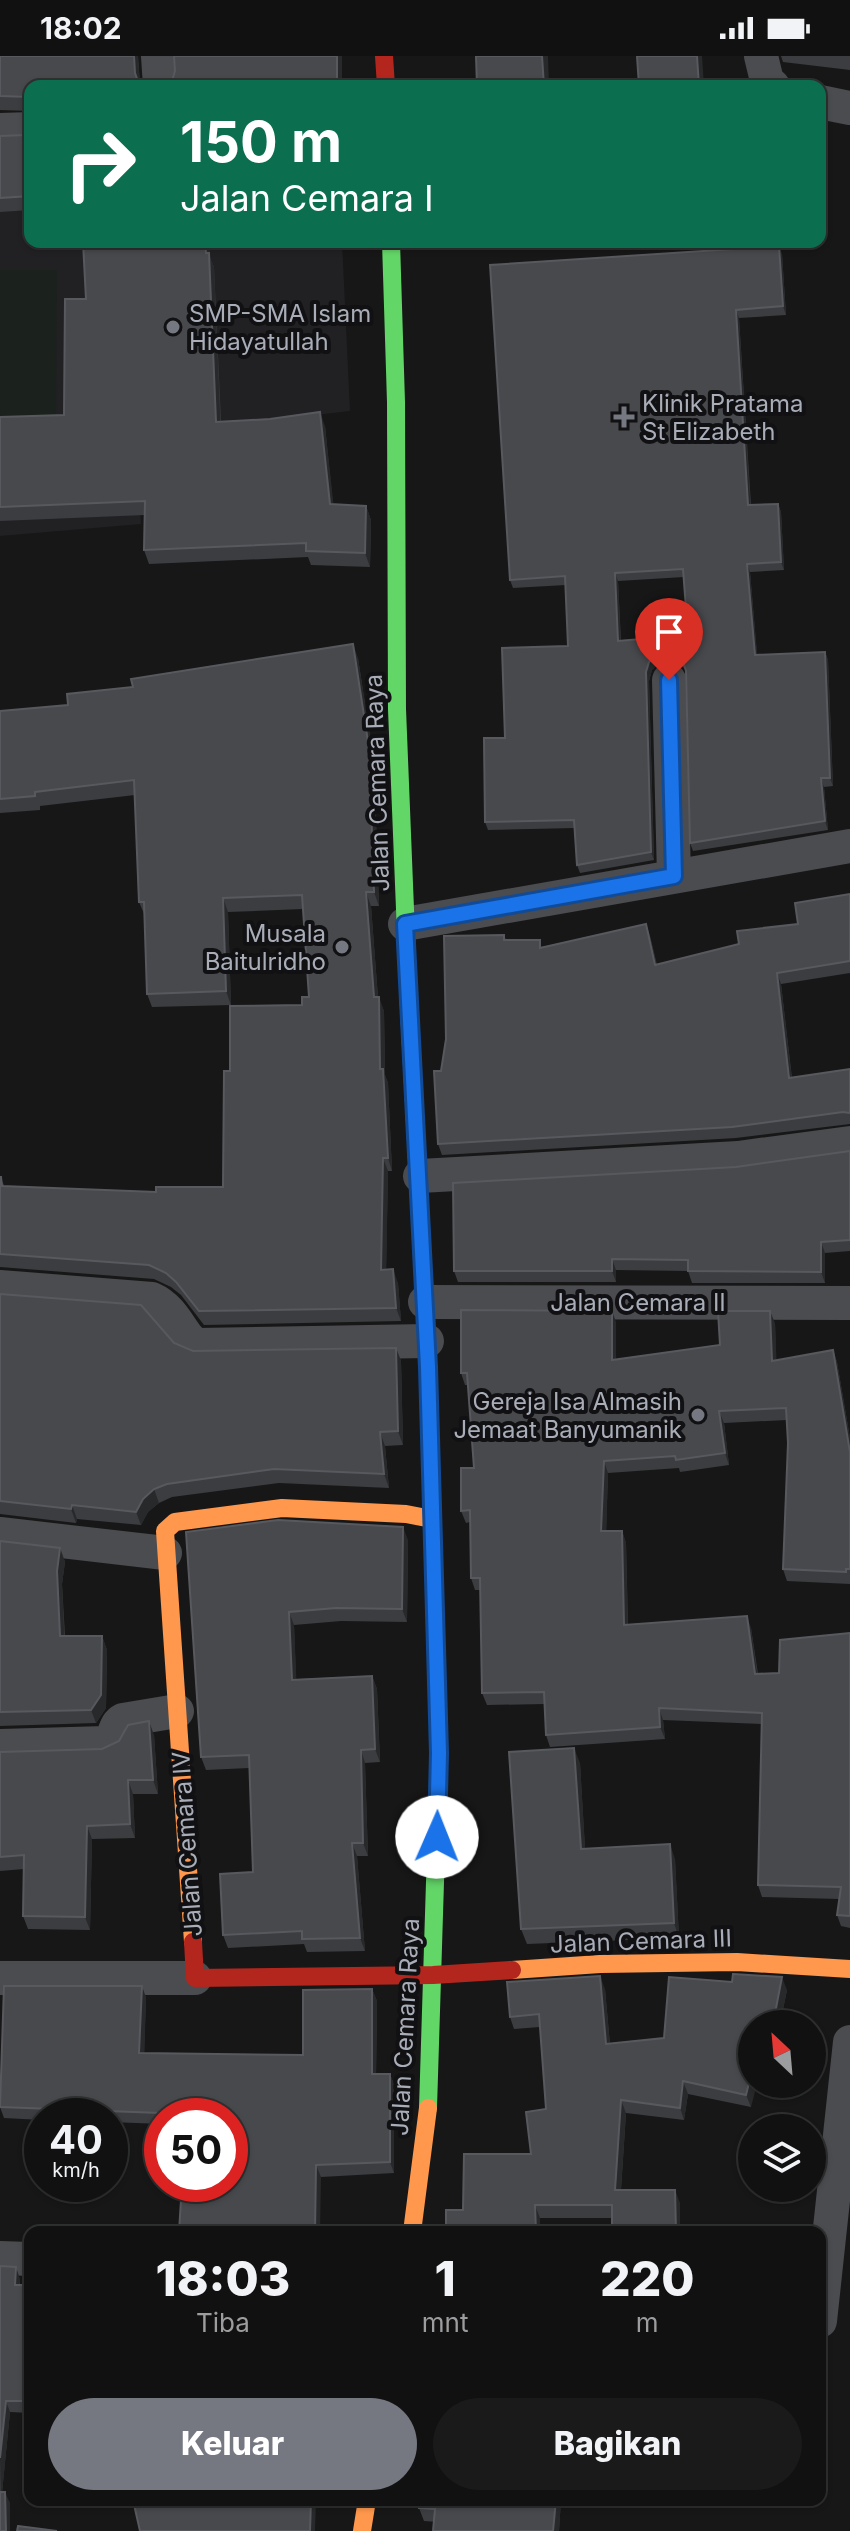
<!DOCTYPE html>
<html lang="id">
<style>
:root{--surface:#111;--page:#1a1a1a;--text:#f1f3f6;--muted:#9c9d9f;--line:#303131;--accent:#757880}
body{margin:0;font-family:Inter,sans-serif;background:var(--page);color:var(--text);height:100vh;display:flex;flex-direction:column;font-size:30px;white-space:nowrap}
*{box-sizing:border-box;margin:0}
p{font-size:26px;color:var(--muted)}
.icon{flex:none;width:44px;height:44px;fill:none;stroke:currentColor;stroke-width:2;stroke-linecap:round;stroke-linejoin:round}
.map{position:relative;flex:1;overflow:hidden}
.drawer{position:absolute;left:24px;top:2170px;width:802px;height:280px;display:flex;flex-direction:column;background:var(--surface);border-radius:16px;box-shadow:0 2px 6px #0004,0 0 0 2px var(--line)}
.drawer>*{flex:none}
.hud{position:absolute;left:24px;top:24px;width:802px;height:168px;border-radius:16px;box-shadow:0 2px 6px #0004,0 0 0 2px var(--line);background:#0b6e4f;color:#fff;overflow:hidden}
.needle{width:52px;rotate:334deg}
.controls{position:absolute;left:738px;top:1954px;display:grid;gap:16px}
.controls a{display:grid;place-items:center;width:88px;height:88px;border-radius:50%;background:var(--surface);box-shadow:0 2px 6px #0004,0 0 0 2px var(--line);font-size:40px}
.speed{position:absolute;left:24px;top:2042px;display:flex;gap:16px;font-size:40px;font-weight:700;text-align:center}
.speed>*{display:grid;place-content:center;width:104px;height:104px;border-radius:50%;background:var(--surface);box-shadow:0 2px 6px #0004,0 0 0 2px var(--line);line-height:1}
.speed small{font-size:20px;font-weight:400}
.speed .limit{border:12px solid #d22;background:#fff;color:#111}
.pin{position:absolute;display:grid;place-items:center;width:68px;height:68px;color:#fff;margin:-82px -34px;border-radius:50% 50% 50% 0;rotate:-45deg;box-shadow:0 0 8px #0007}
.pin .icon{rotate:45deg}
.me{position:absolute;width:88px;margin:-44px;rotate:1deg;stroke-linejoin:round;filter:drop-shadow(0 0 6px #0008)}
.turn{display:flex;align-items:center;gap:28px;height:168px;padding:0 24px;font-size:36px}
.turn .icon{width:104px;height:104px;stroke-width:2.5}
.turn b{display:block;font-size:56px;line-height:68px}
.eta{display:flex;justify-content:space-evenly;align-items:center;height:136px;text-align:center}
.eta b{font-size:48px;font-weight:800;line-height:56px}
.primary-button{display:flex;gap:16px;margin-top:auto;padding:16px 24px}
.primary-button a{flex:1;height:92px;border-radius:48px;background:var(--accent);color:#fff;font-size:32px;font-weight:800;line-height:92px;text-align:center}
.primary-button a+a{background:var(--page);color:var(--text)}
.status{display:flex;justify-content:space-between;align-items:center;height:56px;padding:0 40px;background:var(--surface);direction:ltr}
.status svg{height:22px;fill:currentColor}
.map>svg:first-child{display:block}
.built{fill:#212124}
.green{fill:#1b211c}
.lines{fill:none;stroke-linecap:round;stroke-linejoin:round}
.street{stroke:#4b4c50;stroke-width:34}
.fast{stroke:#63d668;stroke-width:18}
.slow{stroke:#ff974d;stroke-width:18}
.jam{stroke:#b3261e;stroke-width:18}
.wall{fill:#3c3d40;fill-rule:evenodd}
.shaded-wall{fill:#28292a}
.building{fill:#48494d;stroke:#57595e;stroke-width:2;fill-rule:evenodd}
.route-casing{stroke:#114b97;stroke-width:20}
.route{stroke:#1a73e8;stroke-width:14}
.poi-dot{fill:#757880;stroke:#111113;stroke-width:3}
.labels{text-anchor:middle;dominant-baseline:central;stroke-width:8;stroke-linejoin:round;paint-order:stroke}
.poi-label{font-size:24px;fill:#a8adb8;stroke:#111113;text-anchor:start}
.street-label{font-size:24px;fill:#a8adb8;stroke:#111113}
</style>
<div class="status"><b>18:02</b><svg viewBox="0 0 49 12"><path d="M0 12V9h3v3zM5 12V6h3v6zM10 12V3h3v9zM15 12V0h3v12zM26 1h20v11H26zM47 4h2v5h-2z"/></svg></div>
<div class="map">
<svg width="850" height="2475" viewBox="0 0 850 2475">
<rect width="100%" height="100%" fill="#171717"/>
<path class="built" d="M30,79v107h312l8,169 -215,25 6,88 -141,12v-400z"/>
<path class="green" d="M0,214h57l-1,147h-56z"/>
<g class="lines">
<path class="street" d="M158,0l2,30
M761,0l6,25 6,5
M820,46l30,6
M0,74l30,-1
M669,624l5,196
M405,868l445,-78
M420,1120l318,-18 112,-15
M0,1231l152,12c25,11 31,42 46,46l229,-4
M425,1246l425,1
M0,1478l165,19
M0,1690l106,-3c10,-4 7,-18 17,-23l54,-9
M0,1922h195
M0,2202l30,1
M820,2265l30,-279"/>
<path class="fast" d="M391,186l5,160 1,307 12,300
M428,2052l11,-355 -4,-134"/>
<path class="slow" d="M409,953l19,358 7,252
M193,1886l-28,-411 10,-9 107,-14 124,6 26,5
M512,1914l88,-6 137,-2 113,7
M412,2176l16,-124
M362,2475l5,-31"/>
<path class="jam" d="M384,0l2,30
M193,1886l2,36 238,-3 79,-5"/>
</g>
<path class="wall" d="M0,0h138l2,28 -110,2v25l-30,-1z
M781,0h69v14l-67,-8z
M30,77v77l-30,2v-76l26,-1z
M782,198l4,61 -47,3 12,187 27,-1 3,8 3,58 -34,2 7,83 68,-3 3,8 5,126 -9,1 4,43 -135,21 -3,-8 -5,-174 -6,-6 -11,-3 -9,3 -7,7 -3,11 5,179 -74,13 -3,-8 -2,-37 -87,2 -3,-8 20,-84 63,-92 -2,-61 -53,3 -3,-8zM684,521l4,58 -67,6 -3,-60z
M210,202l4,9 7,154 104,5 8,79 33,1 5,14 -1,47 -59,-2 -3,-8 -159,7 -5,-14 1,-35 -145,6v-104l64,-2 22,-116z
M358,602l16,104 5,144h-8l7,91 6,14 1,64 3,8 4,88h-4l-2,98 12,14 3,38 -197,4 -23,-30 -10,-8 -17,-8 -154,-12v-90l5,10 151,5 67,-5 7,-116 79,-74 -6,-88 -75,3 3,93 -79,2 -5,-13 -2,-78 -6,-14 -4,-107 -95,11v4l-40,3v-102l68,-6 65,-18z
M850,838v79l-69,11 11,94 58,-9v55l-114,14 -294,17 -4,-11 3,-73 63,-136 2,5 37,7 103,-23 4,12 7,29 82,-21 59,-20z
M850,1095v100l-25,2v30h-133l-4,-12 -72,-1v12h-158l-4,-11 282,-104z
M0,1238l174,49 19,8 203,-3 5,13 2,84 -18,1 4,42 -110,-5 -107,14 -13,6 -11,9 -7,13 -64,-6 -1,4 -76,-9z
M616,1266v37l104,-14 55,-22 1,37 57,-10 4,12 13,76v146l-63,-3 -4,-12 5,-126 -1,-23 -63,3 5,42 -49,7 -1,-4 -71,5 -2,58h16l4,12 2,82 123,3 7,46 21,-1 71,-40v295l-9,-2 -4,-11 2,-16 -77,-2 -4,-12 4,-161 -99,-4 2,19 -115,8 -4,-12 -1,-31 -58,1 -5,-12 -2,-103h-5l-4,-12 -1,-56 -4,1 -5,-12 13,-43 -6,-83h-3l-4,-12z
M186,1476l222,8 -1,82 -66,-1 -47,4 2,54 76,-3 5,13 3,73 -15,1 3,93h-11l8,95 -58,1 -3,-8 -76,4 -5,-13 30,-63 -4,-104 -43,2 -5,-13z
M0,1485l60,7 5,14 -3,22 3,52h37l5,14 -1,58 -10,15 -96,3z
M154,1679l4,59h-25l2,44 -43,1 -2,91 -62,-1 -5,-13 1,-47 -24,2v-119l102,-3z
M580,1707l5,86 90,10 4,79 -152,6 -6,-15z
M142,1930l4,12 -2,56 159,1 69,-66 5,12 -1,73h14l4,11v88l-73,4 -91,-61h-68v8l-52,-2v-6h-68v4l-38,-2 -4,-11z
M605,1933l5,55 54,-6 123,-48 -7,34h-28l-1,83 -63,-13 -4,26 -58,-7 -5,77 59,13 -68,15h-72v14h-94l85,-78 15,-45 -6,-82 -26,2 -4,-12z
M0,2210l20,13v6h10v128l-20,-1 -8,80 8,11v28h-10z
M420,2444h141l-2,31 -135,-10 -5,-13z"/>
<path class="shaded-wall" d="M134,0h4l2,30 -5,-13z
M337,0h5v30h-5z
M542,0h6l1,30h-5z
M697,0h5l2,30h-5z
M205,186h5v16l4,9 7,169 -5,-14z
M779,190l3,8 4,61 -3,-9z
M736,254l3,8 12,195 -3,-8z
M320,356l5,14 10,92 -5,-14z
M778,448l3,8 3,58 -3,-8z
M366,450l5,14 -1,47 -5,-14z
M747,508l3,8 8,91 -3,-8z
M615,517l3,8 3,68 -3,-8z
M353,588l5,14 16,104 5,144 -5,-14z
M825,596l3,8 5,126 -3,-8z
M656,598l3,9 -7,7 -3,11 5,179 -3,-8 -5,-180 3,-10z
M821,722l3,9 4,43 -3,-9z
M366,836l5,14 8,105 -5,-14z
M223,842l5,14 3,93 -5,-14z
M646,868l4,12 9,40 -4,-11z
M777,917l4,11 12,105 -4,-11z
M379,941l5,14 1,64 3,8 4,88 -4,-13 -8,-89z
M383,1102l5,13 -2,112 -5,-13z
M821,1186l4,11v30l-4,-11z
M612,1203l4,11v12l-4,-11z
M393,1213l5,14 3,38 -5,-13z
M612,1255l4,11v50l-4,-12z
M770,1255l5,12 2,50 -5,-12z
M396,1292l5,13 2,84 -5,-14z
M833,1294l4,12 13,76v14z
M719,1355l5,12 5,42 -4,-12z
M380,1376l5,14 4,42 -5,-14z
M604,1405l4,12 -2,70 -5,-12z
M154,1433l5,14 -11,9 -7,13 -5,-13 7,-13z
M72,1449l5,14 -1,4 -5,-14z
M403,1471l5,13 -1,82 -5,-13z
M622,1475l4,12 2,94 -4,-12z
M60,1492l5,14 -3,22 3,66 -5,-14 -3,-65z
M289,1556l5,13 3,68 -5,-13z
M747,1560l4,12 8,58 -4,-12z
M102,1580l5,14 -1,58 -10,15 -5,-13z
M372,1620l5,13 3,73 -5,-13z
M659,1652l4,12 2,19 -5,-12z
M149,1665l5,14 4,59 -5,-14z
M574,1692l6,15 6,101 -5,-15z
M361,1694l4,13 3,93 -5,-13z
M128,1724l5,14 2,44 -5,-14z
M87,1770l5,13 -2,91 -5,-13z
M352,1787l5,13 8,95 -5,-13z
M670,1788l5,15 4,79 -5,-15z
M600,1920l5,13 6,68 -5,-13z
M782,1921l5,13 -7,34h-7z
M142,1930l4,12 -2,67 -5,-12z
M372,1933l5,12 -1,85 -4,-12z
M752,2015v13h5l-6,23 -5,-12z
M390,2018l4,11v88l-4,-11z
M683,2025l5,13 -4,26 -4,-12z
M621,2044l5,13 -6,90 -5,-13z
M316,2109l5,12 -1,55h-5z
M675,2134l5,13v29h-4z
M535,2149l5,13v14h-4z
M16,2211l4,12 -1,17 -4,-11z
M6,2345l4,11 -9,92 -1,-46z
M5,2436l5,11v28h-4z
M311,2444h5l-1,31h-5z
M556,2444h5l-2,31h-6z"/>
<path class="building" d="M0,0h134l1,17 4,11 3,2h-112v11l-30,-1z
M174,0h163v30h-169l4,-5 3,-10z
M476,0h66l2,30h-67z
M637,0h60l2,30h-60z
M30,77v63l-30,2v-62l26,-1z
M83,186h122l1,11h3l7,169 54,-3 50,-7 10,92 36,2 -1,47 -59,-2v-8l-162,7 1,-49 -145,6v-90l64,-2 1,-116h21z
M779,190l4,60 -47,4 12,195 30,-1 3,58 -34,2 8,91 70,-3 5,126h-9l4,43 -135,22 -4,-172 -3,-9 -7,-7 -11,-3 -9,2 -7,8 -3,10 5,180 -74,13 -3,-45 -89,2 -1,-84h21l-3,-90 66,-2 -3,-70 -55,4 -20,-315zM683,513l5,66 -70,6 -3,-68z
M353,588l16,104 5,144h-8l8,105h5l1,72h3l5,89h-5l-2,112 12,-1 3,39 -197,3 -23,-29 -10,-9 -17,-8 -149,-11v-77h1l1,9 154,6v-5h67l1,-116h6v-65l72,-1v-8h7l-7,-102 -79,3 3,93 -79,3 -3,-92h-5l-5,-122 -99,12v4l-35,3v-88l68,-6 -1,-11 66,-7 -2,-8z
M850,838v67l-73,12 12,105 61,-9v44l-7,-1 -111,15 -294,17 -4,-73h7l5,-32 -2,-103 60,-1v5h36v8l106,-24 9,41 84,-21 -2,-13 61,-7 -3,-21z
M850,1095v89l-29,2v30l-133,-1v-11l-76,-1v12h-158l-1,-88 283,-16z
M0,1238l141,11 33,38 19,8 203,-3 2,83 -18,1 4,42 -110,-5 -107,15 -13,5 -11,10 -7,13 -64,-7 -1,4 -71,-8z
M461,1254l151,1v49l108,-15 -2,-34h52l2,50 61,-11 17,102v117h-4v3l-63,-3 5,-126 -2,-35 -67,3 6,42 -49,7 -1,-4 -71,5 -3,70h21l2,94 123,-9 8,58 24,-1 1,-33 70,-7v283l-13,-1 4,-28 -83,-2 4,-172 -103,-5 1,19 -114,8 -2,-43 -62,1 -2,-115h-9l-1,-68 -9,1v-43h13l-7,-95h-6z
M278,1464l125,7 -1,82 -66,-1 -47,4 3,68 80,-4 3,73 -14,1 2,93h-11l8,95 -58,1v-8l-79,4 -3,-61 33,-2 -4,-117 -48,2 -15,-225z
M0,1485l60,7 -3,23 3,65h42l-1,59 -10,15 -91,2z
M149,1665l4,59h-25l2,44 -43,2 -2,91 -62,-1 1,-61 -24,2v-105l102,-3 17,-8 9,-16z
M574,1692l7,101 89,-5 4,79 -153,6 -12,-177z
M733,1918l49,3 -9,47h-21v47l-6,24 -63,-14 -3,27 -59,-8 -6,90h60l1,42h-64v-27h-77l1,27h-90v-22h17l1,-56h67l-5,-42 20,-3 -7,-95 -29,3 -3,-35 93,-6 6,68 58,-6 5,-61 63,5z
M4,1930h138l-3,67 164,2v-65l69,-1v85h18v88l-74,3 -1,67h-136l3,-48h48v-68h-43v-2l-187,-7z
M0,2210l16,1 -1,18h15v116h-24l-6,57z
M0,2436h5l1,39h-6z
M133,2444h178l-1,31h-170z
M420,2444h136l-3,31h-120l2,-22 -16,-1z
M18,2470l39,5h-40z"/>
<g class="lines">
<defs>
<path id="route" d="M437,1781l2,-84 -11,-386 -23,-443 269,-48 -5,-196"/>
</defs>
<use href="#route" class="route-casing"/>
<use href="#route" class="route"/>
</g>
<g class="poi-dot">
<circle cx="173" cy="271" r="8"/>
<path d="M620 349h8v8h8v8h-8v8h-8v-8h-8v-8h8z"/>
<circle cx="342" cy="891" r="8"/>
<circle cx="698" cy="1359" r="8"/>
</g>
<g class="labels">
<g class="poi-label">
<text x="189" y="257">SMP-SMA Islam<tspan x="189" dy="28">Hidayatullah</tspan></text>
<text x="642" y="347">Klinik Pratama<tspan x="642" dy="28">St Elizabeth</tspan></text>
<text x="326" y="877" text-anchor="end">Musala<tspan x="326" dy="28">Baitulridho</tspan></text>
<text x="682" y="1345" text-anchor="end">Gereja Isa Almasih<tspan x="682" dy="28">Jemaat Banyumanik</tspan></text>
</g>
<g class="street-label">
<text transform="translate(377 727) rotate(-92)">Jalan Cemara Raya</text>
<text x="638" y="1246">Jalan Cemara II</text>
<text transform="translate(187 1788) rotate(-94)">Jalan Cemara IV</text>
<text transform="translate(641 1885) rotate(-2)">Jalan Cemara III</text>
<text transform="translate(405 1971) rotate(-87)">Jalan Cemara Raya</text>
</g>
</g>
</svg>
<div class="controls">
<a><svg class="needle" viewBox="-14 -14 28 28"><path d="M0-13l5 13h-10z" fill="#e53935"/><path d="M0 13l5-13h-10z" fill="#9c9d9f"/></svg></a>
<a><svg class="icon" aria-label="layers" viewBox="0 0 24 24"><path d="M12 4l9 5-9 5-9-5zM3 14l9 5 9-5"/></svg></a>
</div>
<div class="speed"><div>40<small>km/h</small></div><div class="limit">50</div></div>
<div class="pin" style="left:669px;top:624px;background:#d93025"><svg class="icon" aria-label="arrive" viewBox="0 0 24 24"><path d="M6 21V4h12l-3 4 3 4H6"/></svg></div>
<svg class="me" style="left:437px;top:1781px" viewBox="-20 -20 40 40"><circle r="19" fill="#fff"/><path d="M0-13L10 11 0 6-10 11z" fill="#1a73e8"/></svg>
<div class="hud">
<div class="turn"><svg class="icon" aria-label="right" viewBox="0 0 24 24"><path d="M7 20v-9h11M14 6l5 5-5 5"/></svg><div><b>150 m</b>Jalan Cemara I</div></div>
</div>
<section class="drawer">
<div class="eta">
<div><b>18:03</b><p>Tiba</p></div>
<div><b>1</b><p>mnt</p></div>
<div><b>220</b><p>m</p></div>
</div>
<div class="primary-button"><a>Keluar</a><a>Bagikan</a></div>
</section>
</div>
